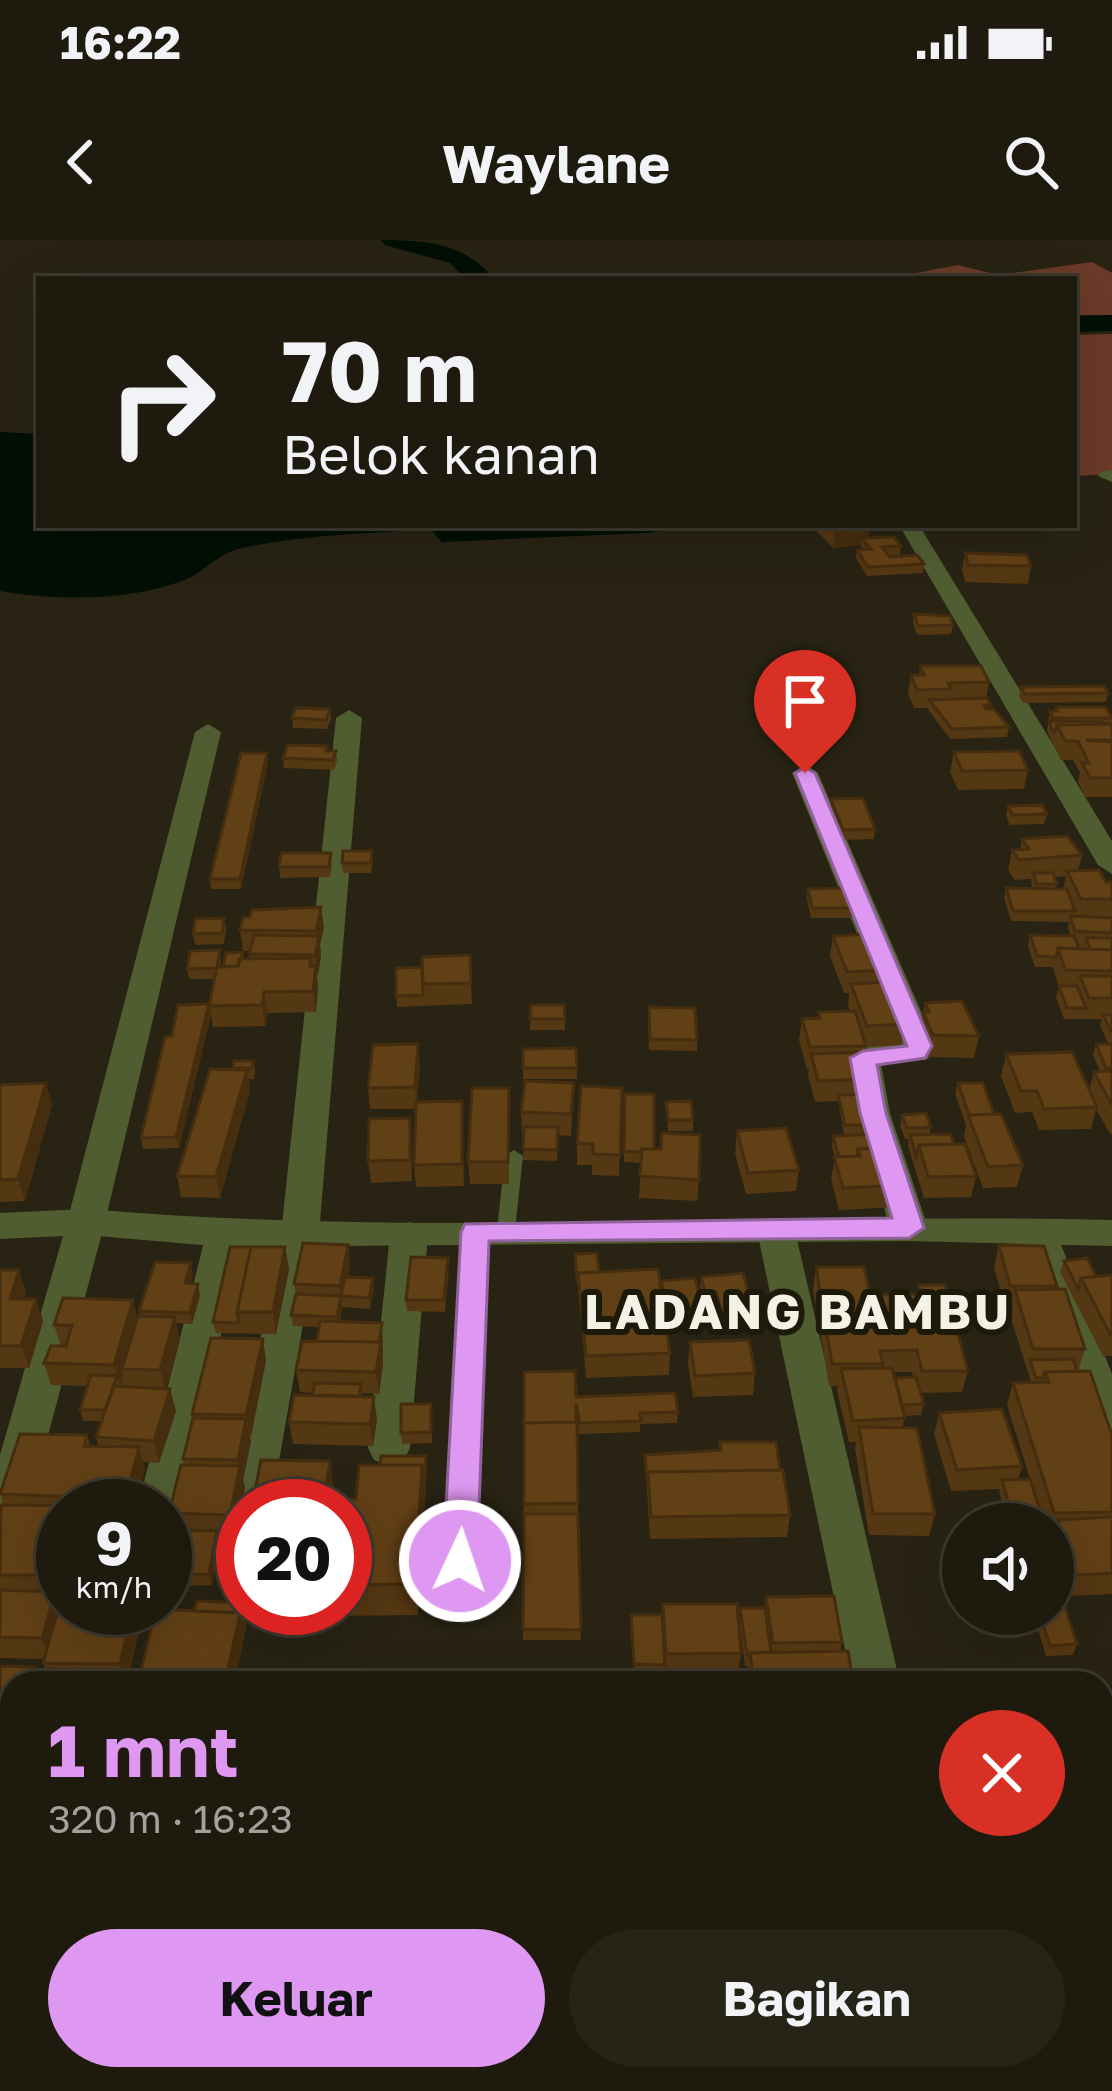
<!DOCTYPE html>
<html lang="id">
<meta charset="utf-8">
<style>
:root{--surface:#1e1a0e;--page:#262317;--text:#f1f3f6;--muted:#a1a19e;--line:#3c382e;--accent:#df98f1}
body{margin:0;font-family:"Golos Text",sans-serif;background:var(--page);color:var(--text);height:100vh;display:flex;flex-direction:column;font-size:45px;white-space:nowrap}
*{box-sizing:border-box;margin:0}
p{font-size:39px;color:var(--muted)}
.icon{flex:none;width:66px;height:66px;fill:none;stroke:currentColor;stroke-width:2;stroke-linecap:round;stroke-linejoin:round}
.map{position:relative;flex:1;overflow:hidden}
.panel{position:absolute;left:0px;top:1431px;width:1113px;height:420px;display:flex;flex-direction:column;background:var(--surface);border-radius:36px 36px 0 0;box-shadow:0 12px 48px #0002,0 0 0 3px var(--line)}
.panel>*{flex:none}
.banner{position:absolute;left:36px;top:36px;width:1041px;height:252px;border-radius:0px;box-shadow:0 12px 48px #0002,0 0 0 3px var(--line);background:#1e1a0e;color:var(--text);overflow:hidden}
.fabs{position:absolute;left:942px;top:1263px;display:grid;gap:24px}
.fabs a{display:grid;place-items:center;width:132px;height:132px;border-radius:50%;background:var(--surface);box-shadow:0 12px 48px #0002,0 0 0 3px var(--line);font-size:60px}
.speed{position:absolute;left:36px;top:1239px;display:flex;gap:24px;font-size:60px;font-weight:700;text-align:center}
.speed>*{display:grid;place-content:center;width:156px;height:156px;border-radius:50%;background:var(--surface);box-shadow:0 12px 48px #0002,0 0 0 3px var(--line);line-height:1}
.speed small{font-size:30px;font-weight:400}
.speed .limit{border:18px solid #d22;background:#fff;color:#111}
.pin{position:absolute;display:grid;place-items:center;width:102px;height:102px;color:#fff;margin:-123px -51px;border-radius:50% 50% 50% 0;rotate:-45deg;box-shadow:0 0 12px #0007}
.pin .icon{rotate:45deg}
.me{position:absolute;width:132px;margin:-66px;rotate:3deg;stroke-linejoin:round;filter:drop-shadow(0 0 9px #0008)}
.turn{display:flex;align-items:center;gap:42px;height:252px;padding:0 48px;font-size:54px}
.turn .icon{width:156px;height:156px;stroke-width:2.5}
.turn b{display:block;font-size:84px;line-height:102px}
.round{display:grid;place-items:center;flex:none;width:126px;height:126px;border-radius:63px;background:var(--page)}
.overview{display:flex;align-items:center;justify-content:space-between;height:204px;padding:0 48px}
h1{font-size:72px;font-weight:700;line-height:90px;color:var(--accent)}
.cta{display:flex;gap:24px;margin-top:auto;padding:24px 48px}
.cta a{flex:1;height:138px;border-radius:72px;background:var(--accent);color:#111;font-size:48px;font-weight:700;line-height:138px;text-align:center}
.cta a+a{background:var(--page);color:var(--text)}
.status{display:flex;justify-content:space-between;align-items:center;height:84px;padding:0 60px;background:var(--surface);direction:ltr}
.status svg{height:33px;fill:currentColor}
header{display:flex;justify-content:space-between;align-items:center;height:156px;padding:0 48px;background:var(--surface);font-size:54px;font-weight:700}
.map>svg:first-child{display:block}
.green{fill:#6b3a28}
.water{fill:#010f04}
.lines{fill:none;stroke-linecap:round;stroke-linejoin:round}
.river{fill:#010f04;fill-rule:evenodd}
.service{fill:#505d31;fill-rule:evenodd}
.minor{fill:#505d31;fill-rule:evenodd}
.tertiary{fill:#505d31;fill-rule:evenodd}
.wall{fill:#543713;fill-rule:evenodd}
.shaded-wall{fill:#452d0f}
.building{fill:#624016;stroke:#452d0f;stroke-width:3}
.route{fill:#df98f1;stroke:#91639d;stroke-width:3}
.labels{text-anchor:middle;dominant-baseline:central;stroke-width:12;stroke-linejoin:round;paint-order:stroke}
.district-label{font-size:48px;font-weight:bold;letter-spacing:3px;fill:#f4f2e7;stroke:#1e1a09}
</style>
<div class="status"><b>16:22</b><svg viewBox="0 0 49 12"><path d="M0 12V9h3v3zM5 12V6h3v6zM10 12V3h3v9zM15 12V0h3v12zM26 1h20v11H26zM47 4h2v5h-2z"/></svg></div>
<header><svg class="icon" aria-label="back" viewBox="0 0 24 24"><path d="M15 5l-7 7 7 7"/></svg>Waylane<svg class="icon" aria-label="search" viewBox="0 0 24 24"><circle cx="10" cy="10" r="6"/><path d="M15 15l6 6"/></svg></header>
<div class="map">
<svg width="1112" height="1851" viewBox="0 0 1112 1851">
<rect width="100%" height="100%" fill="#282313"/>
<path class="green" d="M1092,22l20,11v42h-38v-36h-189l73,-14 40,10z
M1112,94v140l-38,2v-141z"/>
<path class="water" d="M0,192l39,2v91h671l-64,8 -204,9 -12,-13c-63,5 -130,5 -192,20 -22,6 -36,25 -56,32 -55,20 -125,20 -182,10z"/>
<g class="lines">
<path class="river" d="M381,0c44,0 84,3 113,39h-28l-16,-16 -65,-18z
M1112,75v16l-38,1v-16z"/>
<path class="service" d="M514,910l9,6 -8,74 -9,7 -9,-7 8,-74z
M476,985l9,7 -15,376 -4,7 -8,3 -8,-3 -4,-7 21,-376z"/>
<path class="minor" d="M1112,230v12l-14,-6 3,-4z
M899,285h20l193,316v33l-14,-9z
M349,470l13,8 -43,516 -48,272h-28v16l-10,-3 -6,-13 54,-272 55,-516z
M208,484l13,8 -116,490 -83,311 -6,13 -16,6v-97l67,-233 128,-490z
M805,525l13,8 118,273 -8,13 -47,5 9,49 38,115 -6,9 -13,4 -13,-4 -6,-9 -34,-115 -10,-55 14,-11 41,-5 -109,-269z
M776,978l13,4 6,9 105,452h-48l-95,-452 6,-9z
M1037,979l13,4 6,9 56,142v70l-15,-5 -6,-12 -73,-195 6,-9z
M225,981l13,4 6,9 -62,272 -6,13 -11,3v-16h-27l68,-272 6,-9z
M409,982l13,4 6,9 -18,213 -6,12 -15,5 -15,-5 -6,-12 22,-213 6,-9z
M243,1300v57l-2,1 -16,-6 -7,-14 9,-33z
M935,1839h58l2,12h-58z"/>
<path class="tertiary" d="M86,969c341,29 684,3 1026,11v26l-203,-5 -684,6 -139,-12 -86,4v-26z"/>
</g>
<path class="wall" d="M818,285h50l1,13 32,8 -1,9h-11l35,9 -1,9 -56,3 -11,-18 1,-8 6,-1 -2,-4 -28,3 -16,-17z
M965,313l66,13 -3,18 -63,-2 -3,-12z
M914,374l39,11 -2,9 -34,1 -4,-12z
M920,426l69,16 -3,16 5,7 -1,4 19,18 -2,10 -57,2 -23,-31h-13l-6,-14 3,-19h8z
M1021,447l87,6 -2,9 -83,1 -4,-7z
M1056,467l56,10v80h-27l-7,-15 2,-10 -7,-12h-12l-14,-29 3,-20h5z
M330,469l1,10 -4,10 -34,-1 -1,-10z
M329,511h7l1,10 -3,9 -50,-2 -1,-10z
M954,512l74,18 -4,19 -66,1 -8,-18z
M268,523l-27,126h-30l-1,-10z
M831,559l44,30 -1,10 -32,1 -12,-31z
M1008,566l39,8 -3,10 -34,1 -4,-9z
M1022,599l60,16 -4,16 28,11h6v252h-2l-14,-25 -5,20 -52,1 -7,-18 -17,1 -14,-37 5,-22 83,36 5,-18 6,-1 -7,-16 3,-11h13l-9,-18 2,-7h-38l-8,-22 3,-9 -6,-21h-18l-7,-21 2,-11 40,1 -2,-9 1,-5 -58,-1 -7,-23 2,-10h26l-1,-9 -16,1 -7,-10 4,-20 8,-1zM1066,636l-3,13h-7l-2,-12z
M373,621l-2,12h-28l-1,-10z
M332,623l-2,14 -50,1 -1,-11z
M808,649l45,19 -2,10h-40l-4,-19z
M321,667l3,21 -4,16 1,12 -4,20 1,11 -2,25 -48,1 -3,13 -52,1 -2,-12 -32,133 -36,1 -2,-11 31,-102 37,-32 5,-25h-25l-2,-10 33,-19 1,17 22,-15 1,7h5l1,-8h-7l-3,-21 10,-13z
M224,678l2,10 -2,16 -29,1 -2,-11z
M833,696l49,34 -2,12 25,42 -4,21 -35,2 -1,5 8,27 -4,21 6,25 -1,9 32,51 -5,22 -62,3 -8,-31 4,-22 -3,-10 1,-11 11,-1 -6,-34 -23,1 -7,-27 1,-6h-2l-8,-29 3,-21 16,-1 1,-6 31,-1 -2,-6 1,-12h-5l-14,-37z
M470,715l2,49 -75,3 -1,-39 26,-1z
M925,763l54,33 -5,22 -46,-1 -9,-24z
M531,765h33l1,25h-35z
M648,778l49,22v11l-48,-1z
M576,808l1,31h-54v-30z
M254,821l1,11 -1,7h-6l2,12 -30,107 -39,-1 -4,-21 56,-107z
M420,825l-3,37 45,-1 2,85 -48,1 -2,-22 2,-56h-46l-2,-21z
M46,843l6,22 -27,96 -25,1v-117z
M574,843l-3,53 -13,-1 -1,26 -34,-1 1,-26h-2l-1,-22z
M958,843l36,31 29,51 -6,22 -34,1 -19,-51 2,-12 -11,-31z
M509,848v96h-39l-2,-22z
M622,848l-3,88 -27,-1v-10h-15v-22z
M625,854l29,55 45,31 -2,21 -58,-3 2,-35 -17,-1z
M666,862l27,18v11h-25z
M902,875l29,12 -2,8 25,9 22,32 -5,21 -47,1 -16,-52 1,-7h-4l-5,-13z
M737,891l62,39 -3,21 -50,3 -11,-41z
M411,899l1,42 -41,2 -3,-22z
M348,1005l2,22 -2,10 26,12 -4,20 -28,-2 -2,15 42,1 1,41 -4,30 -17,-1v3l15,23 -4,27 -80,-2 -4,-22 24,-29 -13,-1 -4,-22 21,-29 2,-14 -26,-1 -2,-11 5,-21 -2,-10z
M999,1005l58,41 -1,3 29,60 -7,22 34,64v159l-43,2 -6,-18 -4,10 18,56 -4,11 -27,1 -13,-42h20v-90h-71l26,-1 -9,-32 1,-2 -49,2 -17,-57 5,-21 83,53 -4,14 12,-1 -23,-74 6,-22 18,-1 -22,-70 1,-4 -5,-1 -11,-40z
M285,1007l4,22 -13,65 -60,-1 -3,-11z
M575,1014l24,18 62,14 42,24 -1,11 -35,2 3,30 -1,22 -83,3z
M1064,1021l32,15 16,-1v81h-9l-43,-84z
M816,1027l54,28 47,-1 2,-9 49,86 -6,21 -41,1 3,11 -3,11 -17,1 -1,12 32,86 -6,22 -60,-1 -14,-86 1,-7h-7l-12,-51 1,-5h-9l-16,-97zM893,1132h19l1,5 -19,1z
M449,1029l-4,43 -38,-1 -1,-11z
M0,1030l26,22 -2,7h12l7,22 -14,47h-29z
M193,1035l-3,9 10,11 -8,29 -16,-1 4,16 -14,50h4l6,22 -17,52 -16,-1 2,7 -9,37h-73l-1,90h-5l3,8 3,4h79l1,6 -16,69h-84l3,-12 -3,-8 1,-4 -44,-1v-149l3,-4 -3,-14 87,-56 3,11 9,1 -3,-10 5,-16h-18l-3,-11 8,-24 -37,-1 -7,-22 17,-17 -7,-21 79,-25 4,18 4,-2 -2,-5z
M701,1037l54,40 -2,11 -30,3 -8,-28 -11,1 -4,-16z
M263,1099l3,22 -16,76 1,4 -8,39 2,8 -10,49 -17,-1 1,6 -7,43 -30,1 -2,-11 2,-12h-17v-33h9l-5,-17 15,-48 -1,-6 10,-41 -1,-4z
M690,1102l65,31 -2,22 -60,2 -5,-33z
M524,1132l52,25 102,15 -1,11 -37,1v8l-61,2 -3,-16 5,222h-58z
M431,1164l1,39 -30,1 -1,-11z
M720,1202l60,28 10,45 -3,22 -137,2 -5,-84 74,-5z
M427,1227l-9,148 -96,1 -1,-4 -1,7 -64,1 -2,-12h91v-102h-93l81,-23 -3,17 26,-1z
M766,1357l76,45 -2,9 13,32h-105v-17h-3l-6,-47 1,-11h25z
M663,1364l78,49 -3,22h-104l-3,-60h31z
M0,1426l12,17v73h-12z
M1112,1559v51l-9,-32z
M1101,1617h11v147h-11z"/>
<path class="shaded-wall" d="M870,287l-2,17 -7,-6v7l-28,3 2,-17z
M267,513l1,10 -27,126 -1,-10z
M321,667l3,21 -4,16 1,12 -3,20 -3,-21 2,-10 -1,-14z
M316,726l2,21 -2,25 -3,-21z
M264,752l4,21 -3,13 -3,-21z
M209,764l2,11 -32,133 -3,-11z
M418,804l2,21 -3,44 -2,-22z
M247,830l3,21 -30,107 -4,-21z
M46,843l6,22 -27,96 -7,-22z
M348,1005l2,22 -5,29h-4l-1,-10z
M285,1007l4,22 -13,65 -3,-22z
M191,1023l2,12 -6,20 -2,-12z
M19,1030l7,22 -9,29 -7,-22z
M373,1038l1,11 -4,20 -1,-11z
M198,1044l2,11 -8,29 -2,-11z
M341,1056l1,11 -4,21 -1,-11z
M36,1059l7,22 -14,47 -8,-22z
M133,1060l5,22 -16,47 1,6 -3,12 -6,-22z
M175,1077l5,22 -14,53 -6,-22z
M382,1083l1,41 -4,30 -3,-22z
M263,1099l3,22 -15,76 -5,-22z
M170,1149l6,22 -17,52 -5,-22z
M374,1157l3,22 -4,27 -3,-22z
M246,1179l5,22 -8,39 2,8 -10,49 -5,-22 10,-47 -2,-8z
M139,1207l6,22 -9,37h-12z
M426,1216l1,11 -9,148 -3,-31 7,-119z
M330,1221l3,22 -4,23h-6z
M217,1291l2,11 -7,43 -3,-11z
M63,1303v48l-1,5 -8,-21z
M55,1352l8,22 -13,45 -8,-21z
M133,1368h9l1,6 -17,69 -6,-19z
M245,1368h2l2,6 -14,69h-10l15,-70z
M34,1427l7,16h-11z"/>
<path class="building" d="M829,285h39l2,2 -35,4z
M894,297l7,9 -19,1 8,10 27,-2 7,9 -56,3 -11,-17 14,-1 -10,-11z
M965,313l62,2 4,11 -63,-1z
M914,374l36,2 3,9 -35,1z
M920,426h61l8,16 -41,1 3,6 -34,1 -6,-15h13z
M1104,446l4,7 -83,1 -4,-7z
M987,458l4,7h-7l2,4h8l15,18 -57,2 -23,-29z
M1056,467h50l6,11h-59l-3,-7h8z
M296,468l34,1 -4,11 -34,-2z
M1049,481l53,1 1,2 -46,1 -2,7h-2z
M1112,484v16h-26l26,2v36h-22l-8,-15h7l-11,-22h-13l-8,-16z
M288,505l40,1 -2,5h10l-3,9 -50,-2z
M1019,511l9,19 -66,1 -8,-19z
M241,513h26l-27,126h-30z
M863,558l12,31 -32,1 -12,-31z
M1042,565l5,9 -35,1 -4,-9z
M1067,596l15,19 -63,5 -7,-10 17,-1 -7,-10z
M343,611h29l-1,12h-29z
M281,613h50l-2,14h-50z
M1099,630l7,12h6v17h-31l-14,-28z
M1033,633h20l4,11h-20z
M848,648l5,20h-41l-4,-19z
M1006,648l61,1 8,22h-62z
M321,667l-5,24 -76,-1 3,-13h7l2,-7z
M1070,676l42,2v15l-37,-2z
M224,678l-2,15 -29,1 2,-15z
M867,694l15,36 -35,2 -14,-36z
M254,695l65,1 -4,19 -66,-1z
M1030,695l44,1 5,13 -21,-1 -2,9 -19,-1z
M1086,698h26v12l-22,-1z
M1058,708l54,2v21l-47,-1z
M220,710l-3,18 -30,1 3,-18z
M243,712l-5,14 -15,1 3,-14z
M470,715l1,28 -48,1 -1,-27z
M311,718l-1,8h6l-3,25 -49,1 -2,13 -53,1 8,-39 21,-1 1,-7z
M422,727l1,28 -27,1v-28z
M1080,736h32v22h-23z
M888,742l17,42 -38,2 -16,-42z
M1059,746h18l9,22h-19z
M962,761l17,35 -46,-1 -10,-23h6l-4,-9z
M209,764l-33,133 -35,1 24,-101 7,-1 6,-31z
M531,765h33l1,14h-35z
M649,767l46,1 2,32 -47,-1z
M855,771l11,35 -56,1 -8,-28 18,-1 -1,-6z
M1103,775h9v18z
M418,804l-3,43 -47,1 5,-43z
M1096,804h16v24h-6z
M576,808l1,20h-54v-19z
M865,812l8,27 -55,2 -7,-27z
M1072,812l25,55 -53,2 -7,-18h-16l-15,-37z
M234,821h20l-2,7h-19z
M210,829l37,1 -31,107 -39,-1z
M1112,831v34l-18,-33z
M525,841l49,2 -3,31 -50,-2z
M46,843l-28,96 -18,1v-95z
M958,843h25l11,31 -25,1z
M581,846l41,2 -2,67 -27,-1v-10l-16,-1z
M472,848h37l-1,74h-40z
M625,854h29v55h-12v3l-18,-1z
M868,854l7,31h-30l-7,-30z
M462,861v63l-48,1 2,-63z
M691,861l2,19h-25l-2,-18z
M926,873l5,14 -24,1 -5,-13z
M1001,874l22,51 -35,2 -20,-52z
M410,878v42l-42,1 1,-42z
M524,887h34l-1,23 -34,-1z
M786,888l13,42 -51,3 -11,-42z
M662,893l38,2 -1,45 -59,-4 2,-27h19z
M879,894l4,14 -25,1 -1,7 -18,1 -6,-21z
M951,894l3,10 -35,1 -3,11 -6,-21z
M965,904l11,32 -48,1 -9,-32z
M893,908l13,37 -63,3 -9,-31 26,-1 -2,-7z
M303,1003l45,2 -8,41 -46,-2z
M999,1005l45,1 13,40h-47z
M230,1007h21l-14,65 2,11 -26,-1z
M251,1007h34l-12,65h-36z
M597,1013l2,19 -21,1 -1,10 -2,-29z
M411,1017l37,1 -4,42h-38z
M1087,1018l9,18 -15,2 -3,11 -14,-28z
M155,1022l36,1 -6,20 13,1 -8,29 -51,-2z
M816,1027h48l6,28 51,-1 -2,-9h26l23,86h-46l-5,-21 -37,1 3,13h-51z
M658,1029l12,84 -84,3 -8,-83z
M0,1030h19l-9,29h26l-15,47h-21z
M743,1033l12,44 -31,3 -8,-28h-11l-4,-15z
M1112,1035v59h-2l-29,-56z
M345,1037l28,1 -4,20 -28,-2z
M695,1038l8,32 -35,2 -7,-31z
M1065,1049l20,60h-52l-18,-59z
M296,1054l45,2 -4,21 -46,-2z
M63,1058l70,2 -19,65 -70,-2 7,-17h15l6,-21h-18z
M138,1076l37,1 -15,53 -38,-1z
M320,1081l62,2 -3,19 -62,-1z
M211,1098l52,1 -17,76 -54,-1z
M749,1100l6,33 -60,3 -5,-34z
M302,1101l79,1 -5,30 -80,-2z
M1073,1119l4,12 -32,1 -2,6h-7l-6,-18z
M892,1128l13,50 -52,3 -12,-52z
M575,1131l1,26 99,-4 3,19 -38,1 1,8 -61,2 -4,-19v18l-52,1v-51z
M1090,1131l22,64v77l-58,1 -41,-130 36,-1 -4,-10z
M91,1135l26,1 -12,34h-25z
M916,1137l8,27 -22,1 -7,-27z
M315,1143l46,1 -2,12 -47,-1z
M114,1146l56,3 -16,52 -58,-4z
M294,1155l80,2 -4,27 -81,-2z
M401,1164h30v28l-30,1z
M1002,1169l20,57 -65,4 -18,-57z
M193,1178l53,1 -8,41 -55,-1z
M577,1182l1,81 -54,1v-81z
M859,1187l58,1 18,86h-62z
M20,1194l67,1 -3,11 55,1 -15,59h-46l3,-9 -81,-3z
M720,1202h56l4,28 -132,2 -1,10 -2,-27 76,-5z
M381,1216h45l-2,29 -2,-20h-42z
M261,1220l69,1 -7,45h-71z
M181,1225l59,1 -10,49 -61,-2z
M359,1225h63l-7,119 -70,1v-79h-20l1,-6 30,-1z
M783,1230l7,45 -139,2 -3,-45z
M1030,1239l14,45h-61l31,-2 -12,-42z
M1,1265l72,1h-10v37l-9,32h-54z
M524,1274h54l3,116 -58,-1z
M1112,1277v56l-35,2 -19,-55z
M165,1290l52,1 -8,43 -29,1 5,-23h-20z
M1053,1307l10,31h-10z
M1059,1348l18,56 -27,2 -10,-32h13v-25z
M0,1350l55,2 -13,46 -42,-1z
M63,1352v16h70l-13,56 -77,-1z
M834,1356l8,46 -69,1 -7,-46z
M197,1361l46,2v5h2l-3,15 -2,-10 -46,-2z
M663,1364h74l4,49 -75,1z
M740,1368h25l6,44 -21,1v2h-3z
M156,1369l84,4 -15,70h-87z
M631,1375h31l3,50 -31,-1z
M848,1411l5,32h-99l-4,-30z
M0,1426l34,1 -4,16h-18v53h-12z
M47,1429l66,3 -2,11h-68z
M1101,1617h11v46h-11z
M1101,1663h11v82h-11z"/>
<path class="route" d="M805,527l10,6 117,273 -7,12 -48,7 9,48 38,115 -15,10 -420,3 -12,320 -5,10 -12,5 -12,-5 -5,-10 18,-329 4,-8 427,-6 -32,-105 -10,-55 13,-7 44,-5 -112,-273z"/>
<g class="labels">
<g class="district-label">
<text x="798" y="1071">LADANG BAMBU</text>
</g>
</g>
</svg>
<div class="fabs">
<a><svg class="icon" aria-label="sound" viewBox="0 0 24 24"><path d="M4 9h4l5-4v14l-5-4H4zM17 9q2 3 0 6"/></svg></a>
</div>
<div class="speed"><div>9<small>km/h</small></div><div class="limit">20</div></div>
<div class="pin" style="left:805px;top:533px;background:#d93025"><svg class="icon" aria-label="arrive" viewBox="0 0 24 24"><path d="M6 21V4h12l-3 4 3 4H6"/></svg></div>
<svg class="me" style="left:460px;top:1321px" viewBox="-20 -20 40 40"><circle r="17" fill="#df98f1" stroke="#fff" stroke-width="3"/><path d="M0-11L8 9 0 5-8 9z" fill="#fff"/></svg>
<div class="banner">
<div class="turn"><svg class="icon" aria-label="right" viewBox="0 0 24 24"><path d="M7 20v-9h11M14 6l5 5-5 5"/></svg><div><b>70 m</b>Belok kanan</div></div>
</div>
<section class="panel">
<div class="overview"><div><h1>1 mnt</h1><p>320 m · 16:23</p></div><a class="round" style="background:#d93025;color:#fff"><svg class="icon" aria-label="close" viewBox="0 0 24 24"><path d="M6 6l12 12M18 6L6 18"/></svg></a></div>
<div class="cta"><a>Keluar</a><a>Bagikan</a></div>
</section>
</div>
